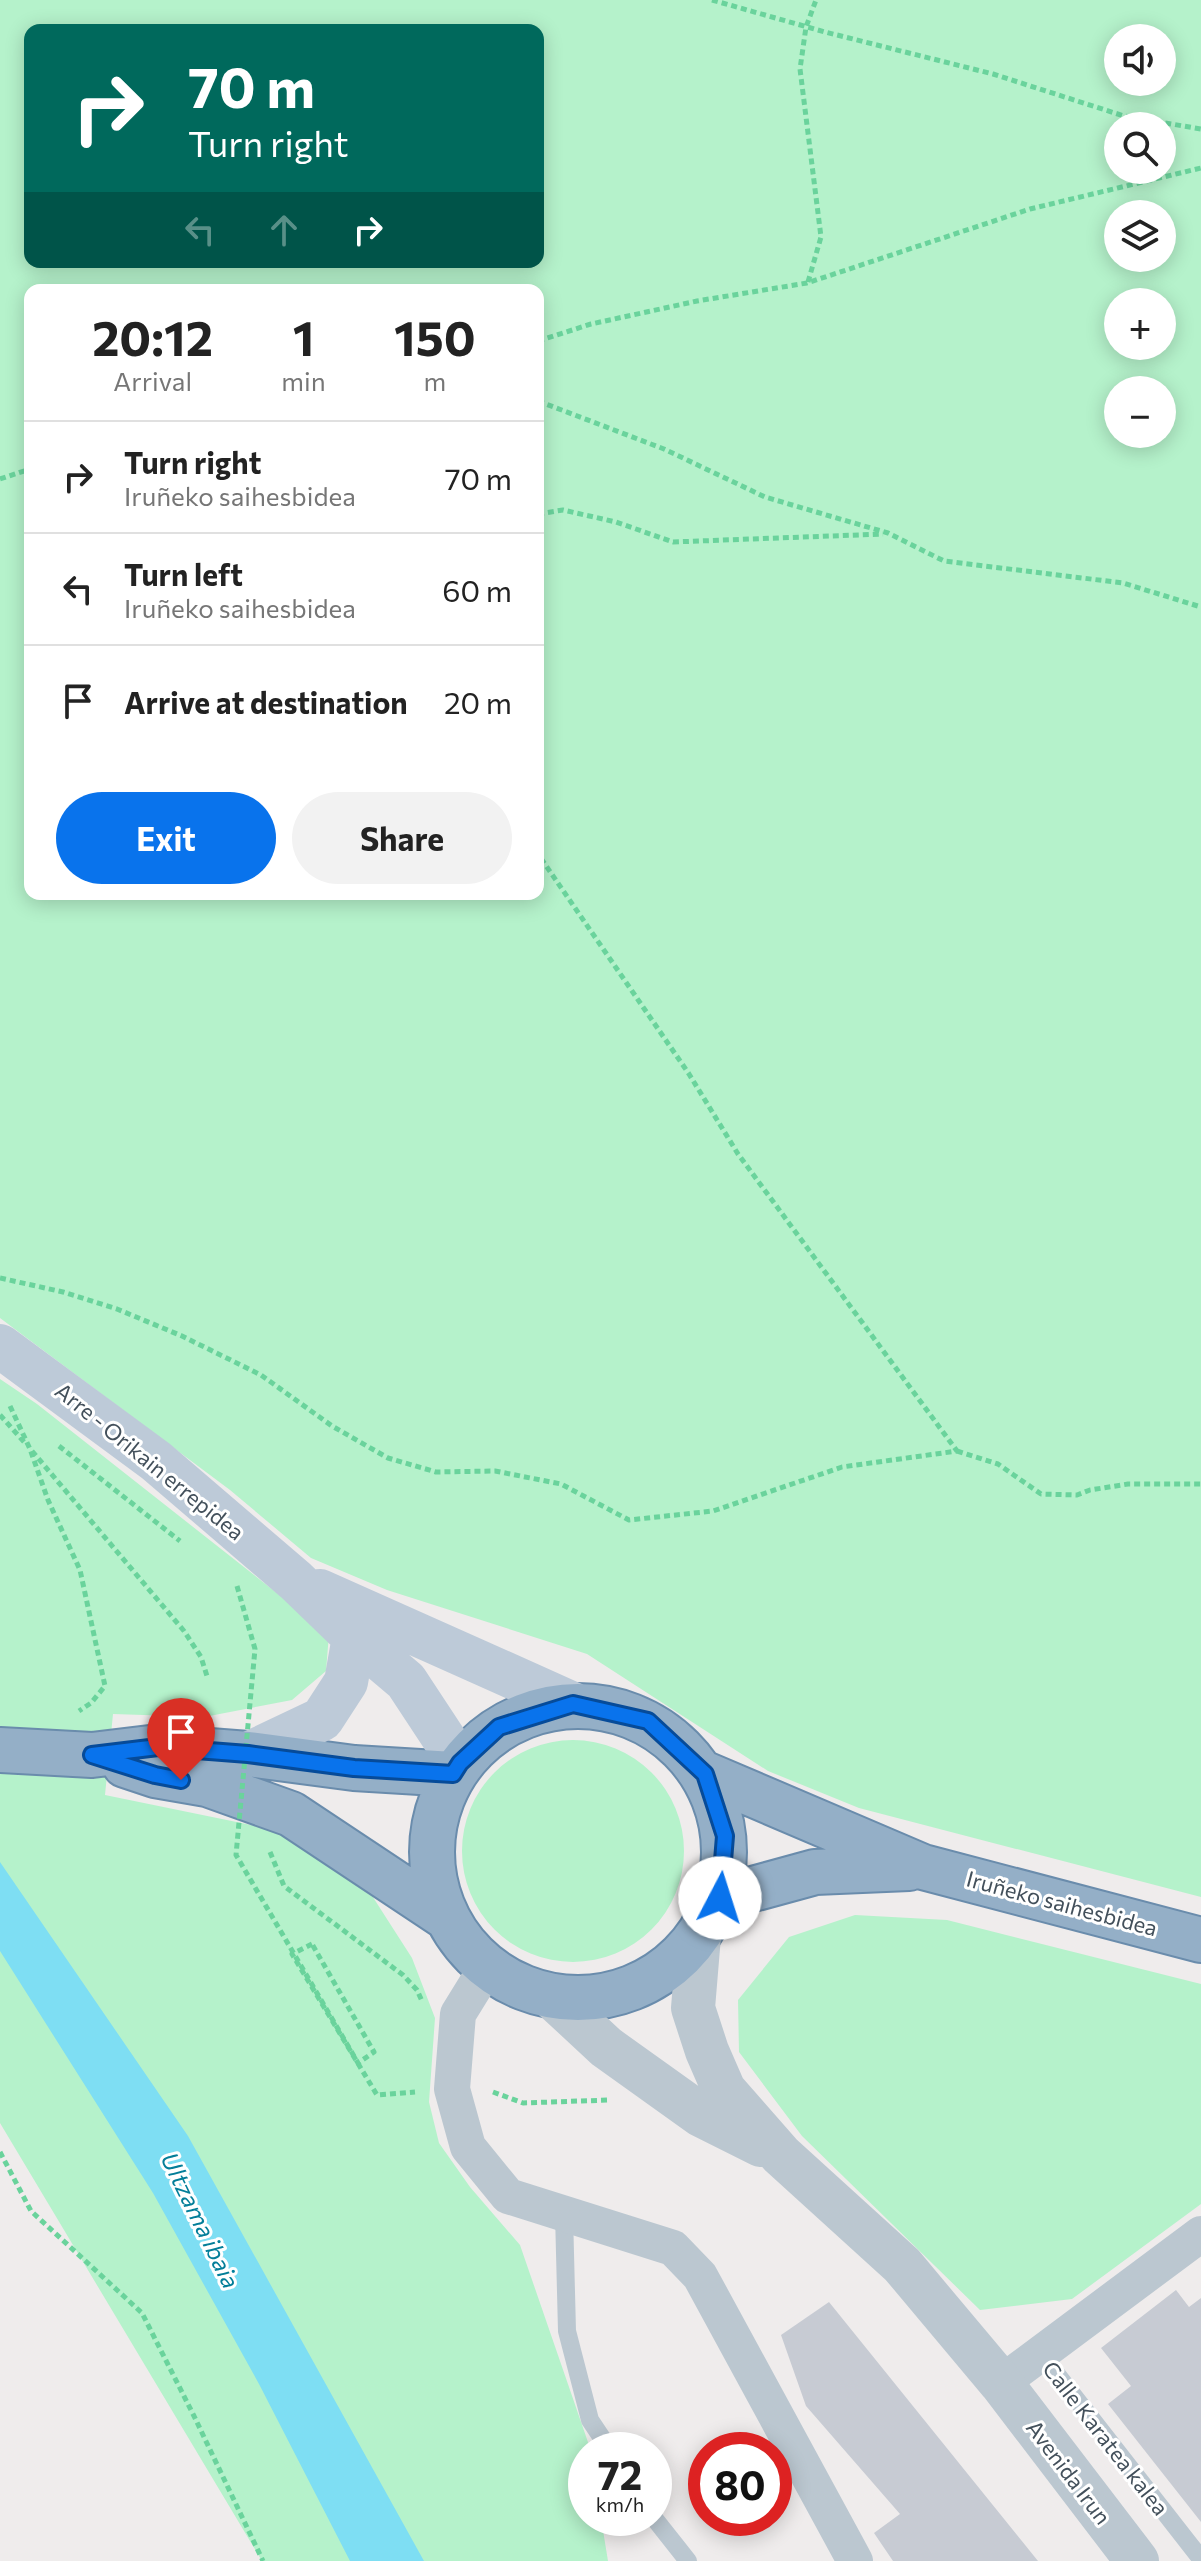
<!DOCTYPE html>
<meta charset="utf-8">
<style>
:root{--surface:#fff;--page:#f2f2f2;--text:#222;--muted:#767676;--line:#e0e0e0;--accent:#0973ec}
body{margin:0;font-family:Commissioner,sans-serif;background:var(--page);color:var(--text);height:100vh;display:flex;flex-direction:column;font-size:30px;white-space:nowrap}
*{box-sizing:border-box;margin:0}
p{font-size:26px;color:var(--muted)}
.icon{flex:none;width:44px;height:44px;fill:none;stroke:currentColor;stroke-width:2;stroke-linecap:round;stroke-linejoin:round}
.map{position:relative;flex:1;overflow:hidden}
.drawer{position:absolute;left:24px;top:284px;width:520px;height:616px;display:flex;flex-direction:column;background:var(--surface);border-radius:16px;box-shadow:0 4px 20px #0003}
.drawer>*{flex:none}
.top-card{position:absolute;left:24px;top:24px;width:520px;height:244px;border-radius:16px;box-shadow:0 4px 20px #0003;background:#00695c;color:#fff;overflow:hidden}
.fabs{position:absolute;left:1104px;top:24px;display:grid;gap:16px}
.fabs a{display:grid;place-items:center;width:72px;height:72px;border-radius:50%;background:var(--surface);box-shadow:0 4px 20px #0003;font-size:40px}
.speed{position:absolute;left:568px;top:2432px;display:flex;gap:16px;font-size:40px;font-weight:700;text-align:center}
.speed>*{display:grid;place-content:center;width:104px;height:104px;border-radius:50%;background:var(--surface);box-shadow:0 4px 20px #0003;line-height:1}
.speed small{font-size:20px;font-weight:400}
.speed .limit{border:12px solid #d22;background:#fff;color:#111}
.pin{position:absolute;display:grid;place-items:center;width:68px;height:68px;color:#fff;margin:-82px -34px;border-radius:50% 50% 50% 0;rotate:-45deg;box-shadow:0 0 8px #0007}
.pin .icon{rotate:45deg}
.me{position:absolute;width:88px;margin:-44px;rotate:5deg;stroke-linejoin:round;filter:drop-shadow(0 0 6px #0008)}
.turn{display:flex;align-items:center;gap:28px;height:168px;padding:0 32px;font-size:36px}
.turn .icon{width:104px;height:104px;stroke-width:2.5}
.turn b{display:block;font-size:56px;line-height:68px}
.lanes{display:flex;align-items:center;height:76px;padding:0 32px;background:#0003;justify-content:center;gap:40px;direction:ltr}
.lanes .off{opacity:.35}
.eta{display:flex;justify-content:space-evenly;align-items:center;height:136px;text-align:center}
.eta b{font-size:48px;font-weight:700;line-height:56px}
.cta{display:flex;gap:16px;margin-top:auto;padding:16px 32px}
.cta a{flex:1;height:92px;border-radius:48px;background:var(--accent);color:#fff;font-size:32px;font-weight:700;line-height:92px;text-align:center}
.cta a+a{background:var(--page);color:var(--text)}
ul{padding:0;list-style:none}
li{display:flex;align-items:center;gap:24px;height:112px;padding:0 32px;border-top:2px solid var(--line)}
li div{flex:1}
li b{display:block;font-size:30px}
li em{font-style:normal}
.map>svg:first-child{display:block}
.green{fill:#b5f2cb;fill-rule:evenodd}
.water{fill:#7edef3}
.building{fill:#c7cbd3}
.lines{fill:none;stroke-linecap:round;stroke-linejoin:round}
.trunk-casing{stroke:#6a8cac;stroke-width:48}
.path{stroke:#6ad39c;stroke-width:5;stroke-dasharray:6 4;stroke-linecap:butt}
.service{stroke:#bbc7d0;stroke-width:18}
.minor{stroke:#bbc7d0;stroke-width:36}
.tertiary{stroke:#bbc7d0;stroke-width:44}
.secondary{stroke:#bdcad8;stroke-width:44}
.trunk{stroke:#94afc7;stroke-width:44}
.path-bridge{stroke:#6ad39c;stroke-width:5;stroke-dasharray:6 4;stroke-linecap:butt}
.route-casing{stroke:#064b99;stroke-width:20}
.route{stroke:#0973ec;stroke-width:14}
.labels{text-anchor:middle;dominant-baseline:central;stroke-width:6;stroke-linejoin:round;paint-order:stroke}
.street-label{font-size:22px;fill:#43505b;stroke:#fff}
.water-label{font-size:24px;font-style:italic;fill:#037e99;stroke:#fff}
</style>
<div class="map">
<svg width="1201" height="2561" viewBox="0 0 1201 2561">
<rect width="100%" height="100%" fill="#efecec"/>
<path class="green" d="M0,0h1201v1897l-342,-89 -91,-37 -181,-117 -200,-64 -76,-32 -81,-68 -230,-172zM30,30h508v232h-508zM1118,38h44v44h-44zM1118,126h44v44h-44zM1118,214h44v44h-44zM30,290h508v604h-508zM1118,302h44v44h-44zM1118,390h44v44h-44z
M0,1379l37,25 292,230 -3,37 -34,29 -88,17 -91,-3 -8,81 180,37 84,59 43,67 23,60 -6,84 10,41 31,44 50,58 70,203 -4,2v68h15l7,43h-346l-262,-438z
M462 1851a111 111 0 1 1 222 0a111 111 0 1 1-222 0Z
M855,1915l92,5 254,64v220l-129,95 -92,11 -178,-174 -63,-84 -1,-52 51,-63z"/>
<path class="water" d="M0,1862l188,274 236,425h-74l-91,-177 -106,-191 -153,-242z"/>
<path class="building" d="M1176,2290l13,17 12,-9v224l-93,-118 23,-18 -30,-38z
M829,2302l209,259h-145l-19,-28 26,-19 -94,-108 -25,-71z"/>
<g class="lines">
<defs>
<path id="trunk" d="M432 1852a146 146 0 1 1 292 0a146 146 0 1 1-292 0Z
M0,1750l92,5 66,-8 90,7 106,14 99,6
M125,1765l30,10 52,9 84,30 155,103
M705,1774l218,93 278,73
M720,1898l95,-26 94,-4"/>
</defs>
<use href="#trunk" class="trunk-casing"/>
<path class="path" d="M712,0l113,32 168,42 131,42 77,13
M808,282l13,-45 -21,-168 6,-42 10,-27
M538,341l53,-17 106,-23 110,-18 223,-74 171,-41
M538,401l126,48 101,48 123,36 56,28 179,22 78,24
M0,479l30,-10
M538,514l25,-4 53,12 57,20 210,-8
M0,1278l63,14 54,17 65,27 79,39 71,51 56,32 48,14 59,-1 66,13 68,36 84,-9 129,-44 115,-16 -219,-297 -49,-80 -151,-220
M10,1406l20,43 18,51 32,70 25,116 -14,17 -12,8
M0,1415l25,28
M59,1446l121,95
M32,1451l152,180 17,26 6,19
M957,1451l41,13 43,30 36,1 13,-5 38,-6h73
M270,1852l14,34 119,89 14,15 5,11
M312,1944l-20,10 85,141 38,-3
M493,2092l30,11 86,-3
M0,2152l31,59 111,102 52,103 69,145"/>
<path class="service" d="M564,2214l3,117 23,89 20,30
M1041,2354l160,205
M654,2518l34,43"/>
<path class="minor" d="M487,1967l-29,47 -6,75 16,58 40,49 165,52 27,28 155,285
M1001,2383l200,-149"/>
<path class="tertiary" d="M699,1936l-6,72 14,43 17,39 57,65 121,110 99,118 136,178
M551,1996l55,51 95,68 60,30"/>
<path class="secondary" d="M0,1346l156,115 140,120 58,56 52,44 54,82
M320,1591l253,113
M248,1754l74,-35 24,-37 8,-45"/>
<use href="#trunk" class="trunk"/>
<path class="path-bridge" d="M237,1586l18,63 -19,206 122,208 16,-11 -62,-108"/>
</g>
<g class="lines">
<defs>
<path id="route" d="M181,1780l-26,-5 -63,-20 66,-8 90,7 106,14 99,6 7,-11 39,-36 74,-23 75,17 57,53 20,62 -5,62"/>
</defs>
<use href="#route" class="route-casing"/>
<use href="#route" class="route"/>
</g>
<g class="labels">
<g class="street-label">
<text transform="translate(150 1461) rotate(39)">Arre - Orikain errepidea</text>
<text transform="translate(1062 1903) rotate(15)">Iruñeko saihesbidea</text>
<text transform="translate(1106 2438) rotate(52)">Calle Karatea kalea</text>
<text transform="translate(1069 2472) rotate(53)">Avenida Irun</text>
</g>
<g class="water-label">
<text transform="translate(201 2220) rotate(64)">Ultzama ibaia</text>
</g>
</g>
</svg>
<div class="fabs">
<a><svg class="icon" aria-label="sound" viewBox="0 0 24 24"><path d="M4 9h4l5-4v14l-5-4H4zM17 9q2 3 0 6"/></svg></a>
<a><svg class="icon" aria-label="search" viewBox="0 0 24 24"><circle cx="10" cy="10" r="6"/><path d="M15 15l6 6"/></svg></a>
<a><svg class="icon" aria-label="layers" viewBox="0 0 24 24"><path d="M12 4l9 5-9 5-9-5zM3 14l9 5 9-5"/></svg></a>
<a>+</a>
<a>−</a>
</div>
<div class="speed"><div>72<small>km/h</small></div><div class="limit">80</div></div>
<div class="pin" style="left:181px;top:1780px;background:#d93025"><svg class="icon" aria-label="arrive" viewBox="0 0 24 24"><path d="M6 21V4h12l-3 4 3 4H6"/></svg></div>
<svg class="me" style="left:720px;top:1898px" viewBox="-20 -20 40 40"><circle r="19" fill="#fff"/><path d="M0-13L10 11 0 6-10 11z" fill="#0973ec"/></svg>
<div class="top-card">
<div class="turn"><svg class="icon" aria-label="right" viewBox="0 0 24 24"><path d="M7 20v-9h11M14 6l5 5-5 5"/></svg><div><b>70 m</b>Turn right</div></div>
<div class="lanes"><svg class="icon off" aria-label="left" viewBox="0 0 24 24"><path d="M17 20v-9H6M10 6l-5 5 5 5"/></svg><svg class="icon off" aria-label="ahead" viewBox="0 0 24 24"><path d="M12 20V5M6 11l6-6 6 6"/></svg><svg class="icon" aria-label="right" viewBox="0 0 24 24"><path d="M7 20v-9h11M14 6l5 5-5 5"/></svg></div>
</div>
<section class="drawer">
<div class="eta">
<div><b>20:12</b><p>Arrival</p></div>
<div><b>1</b><p>min</p></div>
<div><b>150</b><p>m</p></div>
</div>
<ul>
<li><svg class="icon" aria-label="right" viewBox="0 0 24 24"><path d="M7 20v-9h11M14 6l5 5-5 5"/></svg><div><b>Turn right</b><p>Iruñeko saihesbidea</p></div><em>70 m</em></li>
<li><svg class="icon" aria-label="left" viewBox="0 0 24 24"><path d="M17 20v-9H6M10 6l-5 5 5 5"/></svg><div><b>Turn left</b><p>Iruñeko saihesbidea</p></div><em>60 m</em></li>
<li><svg class="icon" aria-label="arrive" viewBox="0 0 24 24"><path d="M6 21V4h12l-3 4 3 4H6"/></svg><div><b>Arrive at destination</b></div><em>20 m</em></li>
</ul>
<div class="cta"><a>Exit</a><a>Share</a></div>
</section>
</div>
